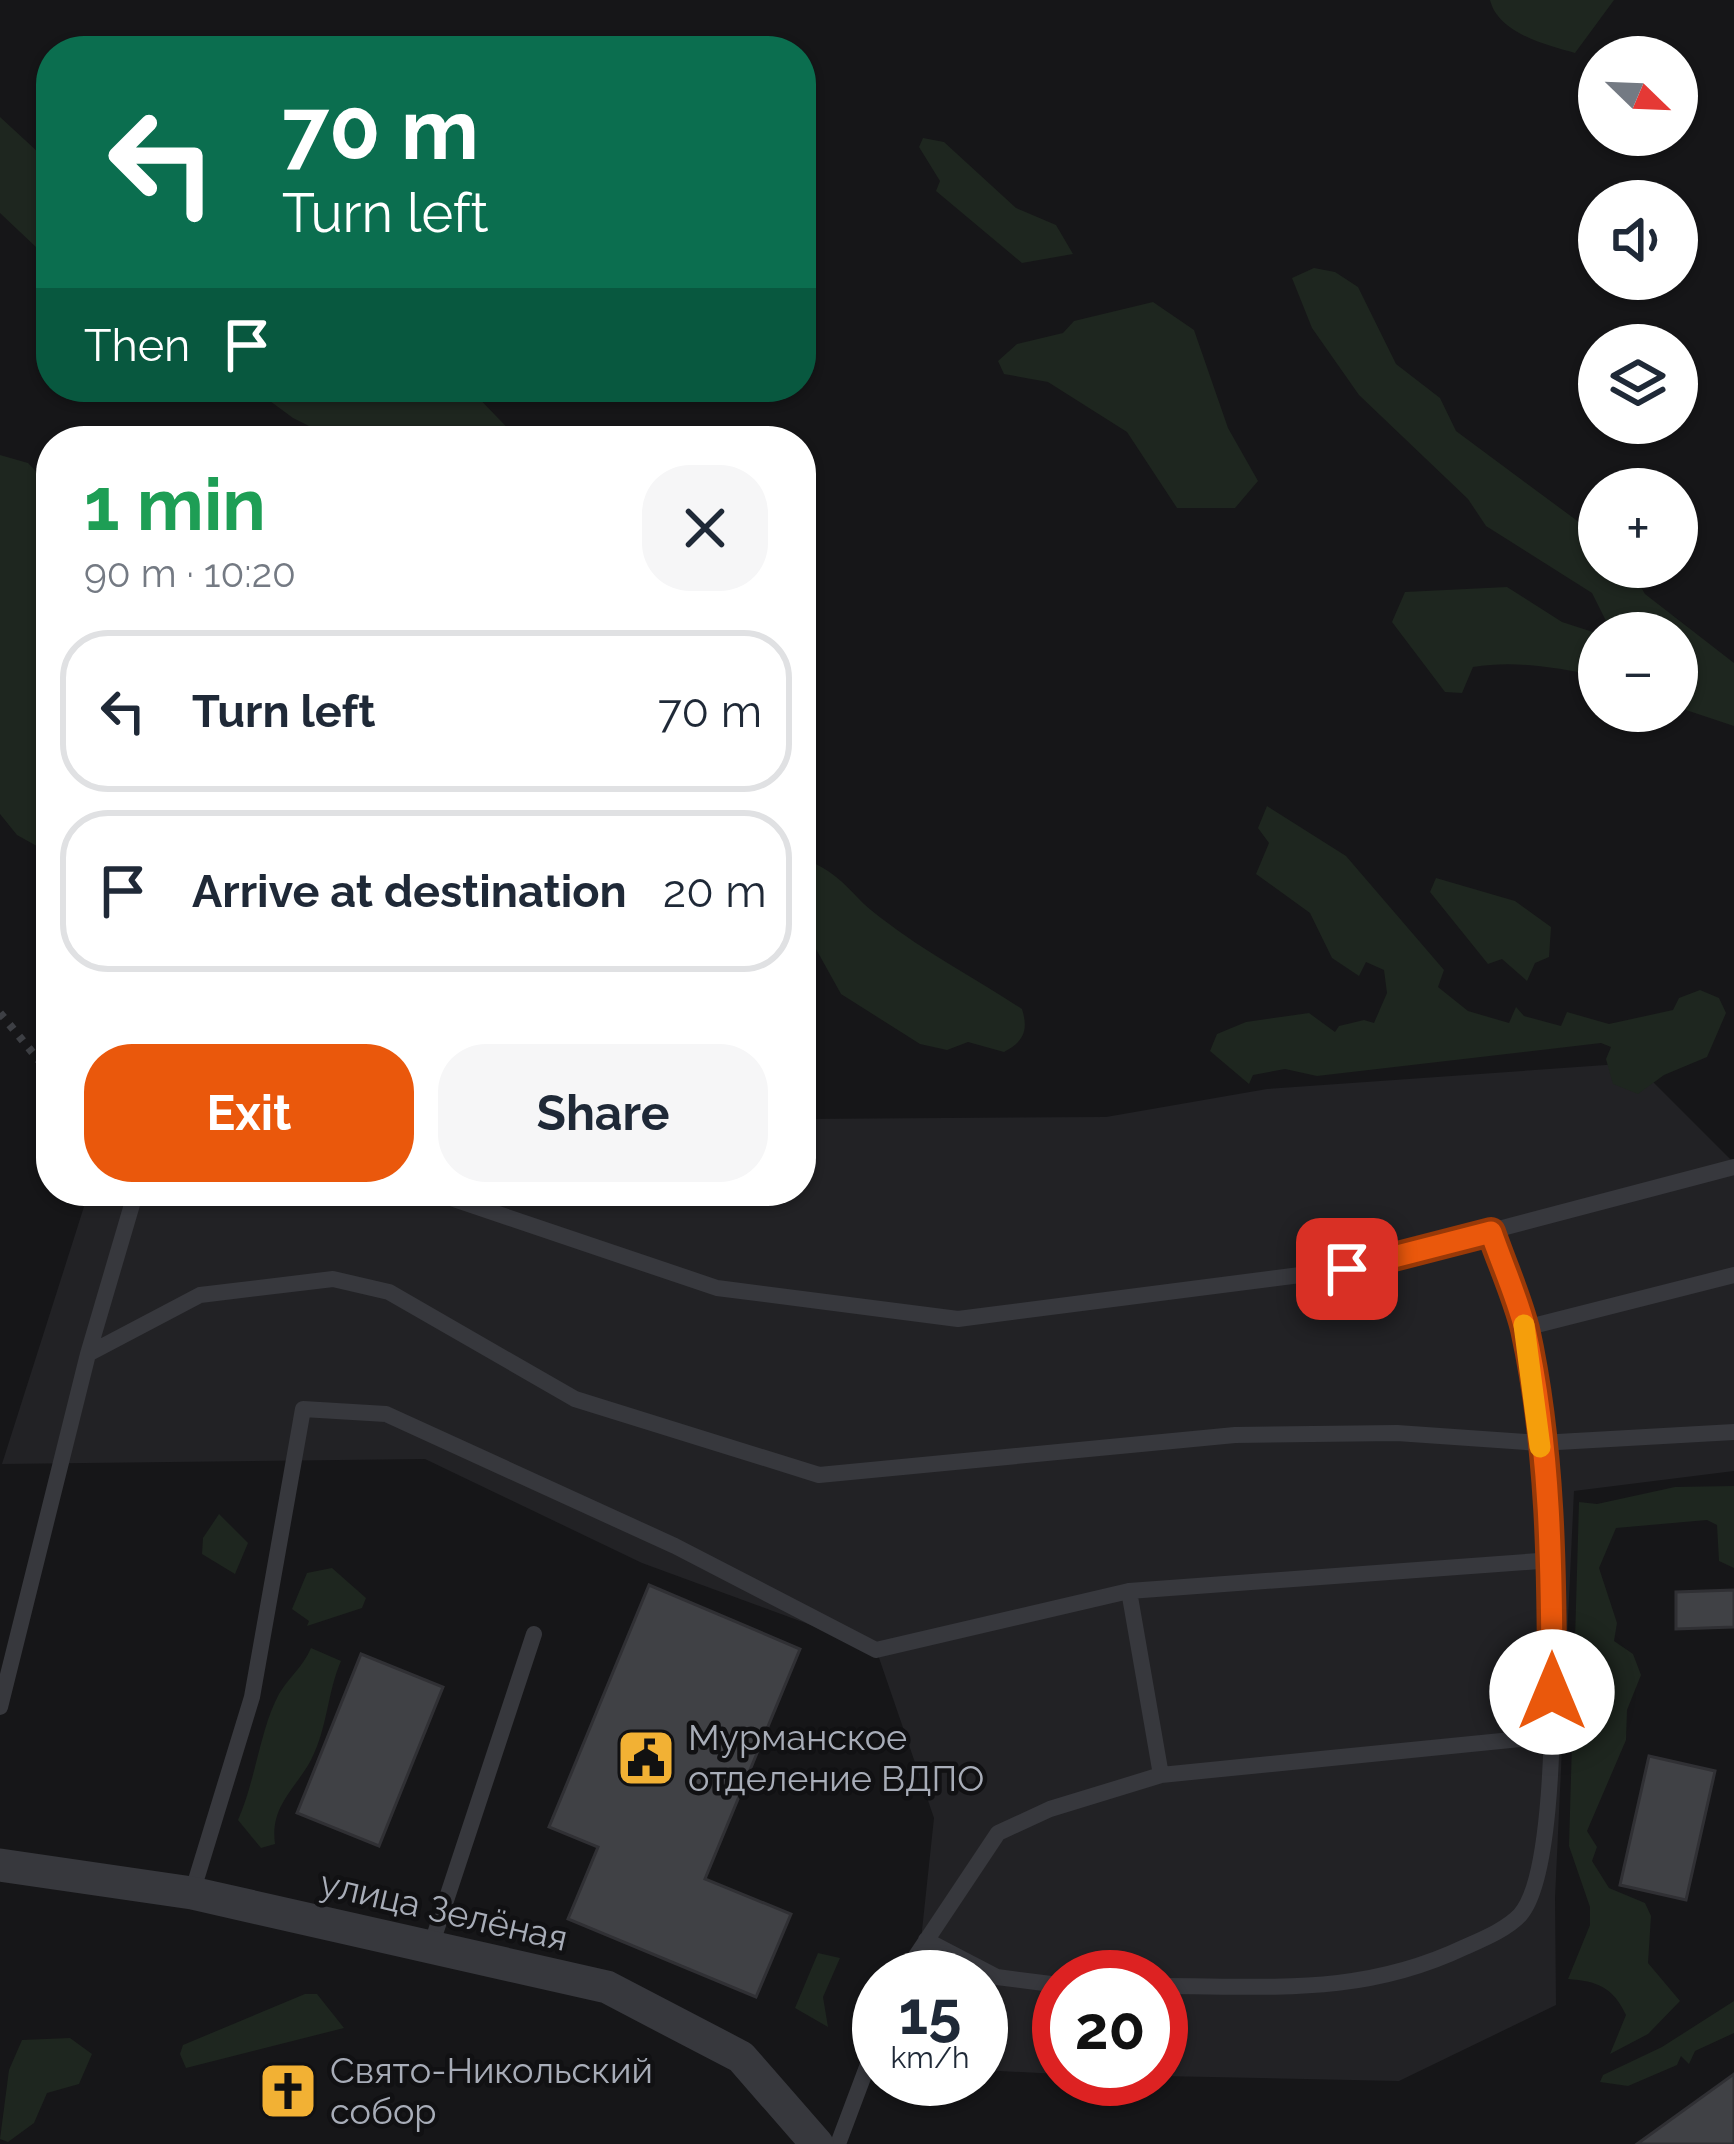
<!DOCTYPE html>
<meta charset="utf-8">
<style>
:root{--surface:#fff;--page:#f6f6f7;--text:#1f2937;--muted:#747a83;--line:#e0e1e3;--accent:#ea580c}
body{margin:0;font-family:Raleway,sans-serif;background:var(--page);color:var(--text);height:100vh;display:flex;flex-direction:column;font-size:45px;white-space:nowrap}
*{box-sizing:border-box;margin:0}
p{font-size:39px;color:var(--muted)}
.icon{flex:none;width:66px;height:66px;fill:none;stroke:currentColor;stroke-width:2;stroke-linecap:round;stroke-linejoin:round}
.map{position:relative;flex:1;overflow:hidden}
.drawer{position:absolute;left:36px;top:426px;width:780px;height:780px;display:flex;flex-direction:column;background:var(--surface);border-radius:48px;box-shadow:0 3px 9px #0004}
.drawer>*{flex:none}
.hud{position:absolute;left:36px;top:36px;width:780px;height:366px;border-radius:48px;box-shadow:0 3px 9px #0004;background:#0b6e4f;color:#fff;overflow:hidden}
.needle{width:78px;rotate:113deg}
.buttons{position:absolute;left:1578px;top:36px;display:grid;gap:24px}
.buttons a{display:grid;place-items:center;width:120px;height:120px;border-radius:50%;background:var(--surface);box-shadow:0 3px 9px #0004;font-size:60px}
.speed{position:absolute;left:852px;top:1950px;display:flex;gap:24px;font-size:60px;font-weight:700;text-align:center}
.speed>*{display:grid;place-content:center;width:156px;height:156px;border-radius:50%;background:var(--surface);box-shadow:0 3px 9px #0004;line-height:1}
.speed small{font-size:30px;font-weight:400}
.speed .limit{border:18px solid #d22;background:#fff;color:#111}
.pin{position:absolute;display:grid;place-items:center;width:102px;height:102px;color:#fff;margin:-51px;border-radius:24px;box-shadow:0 6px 18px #0006}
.me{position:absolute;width:132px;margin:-66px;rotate:0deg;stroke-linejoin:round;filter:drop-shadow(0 0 9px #0008)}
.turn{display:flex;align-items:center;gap:42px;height:252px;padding:0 48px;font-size:54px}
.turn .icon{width:156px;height:156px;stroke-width:2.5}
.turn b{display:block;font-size:84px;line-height:102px}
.then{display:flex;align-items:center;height:114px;padding:0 48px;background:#0003;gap:24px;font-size:45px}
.round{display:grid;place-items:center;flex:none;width:126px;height:126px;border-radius:48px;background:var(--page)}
.head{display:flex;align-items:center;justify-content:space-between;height:204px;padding:0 48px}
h1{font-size:72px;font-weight:700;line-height:90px;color:#1e9e55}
.primary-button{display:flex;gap:24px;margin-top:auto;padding:24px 48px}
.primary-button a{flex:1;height:138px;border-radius:48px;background:var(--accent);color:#fff;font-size:48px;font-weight:700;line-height:138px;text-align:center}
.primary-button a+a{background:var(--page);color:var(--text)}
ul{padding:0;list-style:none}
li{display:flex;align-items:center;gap:36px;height:162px;margin:0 24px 18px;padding:0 24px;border:6px solid var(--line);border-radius:48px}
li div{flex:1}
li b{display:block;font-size:45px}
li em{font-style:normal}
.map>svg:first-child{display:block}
.built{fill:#222225}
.green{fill:#1e261f}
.building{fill:#404145;stroke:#303034;stroke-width:3}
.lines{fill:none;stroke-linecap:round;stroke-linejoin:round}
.path{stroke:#3d3f44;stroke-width:8;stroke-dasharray:6 9;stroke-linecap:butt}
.service{stroke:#37383d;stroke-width:16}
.minor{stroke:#37383d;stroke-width:33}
.route-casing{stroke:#983908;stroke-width:30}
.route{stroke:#ea580c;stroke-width:21}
.slow{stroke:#f59e0b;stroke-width:21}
.labels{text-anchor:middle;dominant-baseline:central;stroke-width:9;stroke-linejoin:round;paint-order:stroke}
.poi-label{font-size:36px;fill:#a8adb8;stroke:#111113;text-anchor:start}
.street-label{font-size:36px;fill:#a8adb8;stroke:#111113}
</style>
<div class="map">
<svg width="1734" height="2144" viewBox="0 0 1734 2144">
<rect width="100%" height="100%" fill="#161618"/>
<path class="built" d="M1634,1063l100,100v308l-160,20 -19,407 1,107 -157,76 -238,-5v-99h-102v97l-78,-4v-93h-64l17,-159 -58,-169 -234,-86 -217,-104 -423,5 87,-273h712v-72l305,-2 161,-28z"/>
<path class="green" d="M1490,0h124l-39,53c-29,-8 -77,-20 -85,-53z
M0,117l51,47v89l-14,-5 -37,-35z
M923,138l21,4 72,66 40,17 17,29 -51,9 -86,-72 4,-10 -21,-34z
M1314,268l21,4 23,15 38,77 44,34 16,33 143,106v30h30l16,27 89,69v63l-57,-19v-74h-58l-11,-8 -16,-32 -106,-67 -18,-27 -109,-104 -47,-67 -20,-50z
M1153,302l41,28 34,98 30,53 -23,27h-58l-50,-76 -79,-50 -44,-8 -6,-13 19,-17 46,-11 11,-12z
M251,387h217l52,54h-181l-46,-23z
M0,455l28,8 23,24v367l-34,-19 -17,-21z
M1507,587l55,35 37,12v42c-43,-8 -82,-16 -126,-9l-11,26 -17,-1 -53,-70 13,-30z
M1267,806l79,50 98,114 -6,17 30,24 41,12 7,-16 8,9 37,10 6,-14 42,12 64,-14 6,-12 21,-8 19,8 7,15 -19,44 -43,18 -26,19 -25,-10 -7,-25 5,-12 -10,-4 -284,33 -32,-7 -32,6 -4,9 -39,-33 7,-17 29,-12 63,-9 26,19 4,-6 25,-6 10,3 13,-30 -3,-23 -18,-8 -7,14 -27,-18 -22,-45 -54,-39 13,-31 -11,-15z
M801,857c48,21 44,34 80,61 45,35 94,60 141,91 7,22 1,33 -18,43l-36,-10 -21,8 -27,-6 -79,-50 -40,-72z
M1436,878l79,23 36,26 -2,30 -14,6 -8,18 -25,-22 -14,5 -58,-72z
M1734,1486v82l-15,-7 -2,-36 -10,-5 -91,8 -17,40 18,55 -3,18 19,13 8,21 -14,35 -1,30 -39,91 10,16 -5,14 17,27 36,15 6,13 -3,47 32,38 -32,33 -38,20 16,-39c-13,-28 -29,-34 -58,-36l22,-54v-18l-21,-61 10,-344 18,2 78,-17z
M219,1514l29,29 -13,31 -33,-20 1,-16z
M332,1568l34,30 -4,10 -55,18 2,-5 -17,-12 15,-36z
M311,1648l30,13c-14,32 -13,66 -30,99 -17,31 -41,46 -36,84l-14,4 -23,-28c18,-41 22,-91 41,-126 10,-17 24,-27 32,-46z
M818,1953l22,5 -17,39 5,30 -33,-19z
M305,1994h12l27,34 -158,40 -6,-14 3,-9z
M1734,2001v32l-39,18 -6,13 -8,-8 -4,9 -49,21 -28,-4 3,-7 59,-28z
M70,2038l22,16 -13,30 -32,9 -13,30 -26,19 -8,-3 9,-69 13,-30z"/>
<path class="building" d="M649,1585l151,64 -95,230 86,35 -35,83 -188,-78 30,-72 -49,-20z
M1734,1590v37l-58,2v-37z
M361,1654l82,33 -64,159 -82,-33z
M1649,1756l66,15 -29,129 -66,-15z
M1734,2074v70h-97z"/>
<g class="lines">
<path class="path" d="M0,1013l51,62"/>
<path class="service" d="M430,1191l287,97 241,31 389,-50 387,-102
M1525,1328l209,-53
M88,1354l112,-59 133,-16 56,13 186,107 244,76 416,-40 162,-2 143,10 194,-11
M1129,1591l32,184
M0,1707l88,-353 48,-163
M192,1893l60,-196 51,-288 83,5 289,132 201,104 253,-59 424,-31
M926,1940l71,37 62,8
M431,1946l103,-312
M902,1977l96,-144 52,-24 111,-34 390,-39
M1161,1986c111,0 201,10 304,-39 18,-8 42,-18 55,-32 56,-63 27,-496 4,-588 -8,-32 -22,-63 -33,-94
M838,2144l41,-109"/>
<path class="minor" d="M0,1865l192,28 415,94 134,70 76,87"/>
</g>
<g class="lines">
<defs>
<path id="route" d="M1347,1269l144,-37c11,32 26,65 34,97 26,118 27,243 27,363"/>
</defs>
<use href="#route" class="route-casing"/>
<use href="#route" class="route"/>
<path class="slow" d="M1524,1325l16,122"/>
</g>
<defs>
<symbol id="civic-square" viewBox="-11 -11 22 22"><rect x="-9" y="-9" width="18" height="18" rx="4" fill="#f2b134" stroke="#111113"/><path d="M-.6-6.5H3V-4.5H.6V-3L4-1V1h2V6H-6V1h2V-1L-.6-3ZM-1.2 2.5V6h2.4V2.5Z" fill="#111"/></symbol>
<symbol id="church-square" viewBox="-11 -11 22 22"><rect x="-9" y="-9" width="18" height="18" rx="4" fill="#f2b134" stroke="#111113"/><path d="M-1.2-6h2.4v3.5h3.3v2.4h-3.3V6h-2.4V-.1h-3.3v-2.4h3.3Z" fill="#111"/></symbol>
</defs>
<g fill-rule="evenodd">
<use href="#civic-square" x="613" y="1725" width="66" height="66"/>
<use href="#church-square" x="255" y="2058" width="66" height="66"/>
</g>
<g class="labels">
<g class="poi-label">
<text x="688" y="1737">Мурманское<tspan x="688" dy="41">отделение ВДПО</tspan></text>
<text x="330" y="2070">Свято-Никольский<tspan x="330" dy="41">собор</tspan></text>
</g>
<g class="street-label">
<text transform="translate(444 1910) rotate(13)">улица Зелёная</text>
</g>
</g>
</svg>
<div class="buttons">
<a><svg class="needle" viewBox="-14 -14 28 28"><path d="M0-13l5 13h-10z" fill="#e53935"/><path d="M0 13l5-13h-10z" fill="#747a83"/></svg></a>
<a><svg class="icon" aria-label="sound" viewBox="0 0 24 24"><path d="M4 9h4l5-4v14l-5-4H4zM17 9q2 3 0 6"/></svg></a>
<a><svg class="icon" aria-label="layers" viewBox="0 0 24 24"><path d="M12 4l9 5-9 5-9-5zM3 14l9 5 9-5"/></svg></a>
<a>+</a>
<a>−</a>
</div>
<div class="speed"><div>15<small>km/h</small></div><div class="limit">20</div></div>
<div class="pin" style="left:1347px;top:1269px;background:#d93025"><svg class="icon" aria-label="arrive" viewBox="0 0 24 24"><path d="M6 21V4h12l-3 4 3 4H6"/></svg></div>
<svg class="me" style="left:1552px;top:1692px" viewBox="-20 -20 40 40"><circle r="19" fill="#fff"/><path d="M0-13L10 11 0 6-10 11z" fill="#ea580c"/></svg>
<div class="hud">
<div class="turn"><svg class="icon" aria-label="left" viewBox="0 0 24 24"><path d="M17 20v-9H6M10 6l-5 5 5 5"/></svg><div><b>70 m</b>Turn left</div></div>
<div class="then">Then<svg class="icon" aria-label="arrive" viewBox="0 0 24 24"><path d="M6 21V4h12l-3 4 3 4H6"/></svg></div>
</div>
<section class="drawer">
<div class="head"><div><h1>1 min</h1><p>90 m · 10:20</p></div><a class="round"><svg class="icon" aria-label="close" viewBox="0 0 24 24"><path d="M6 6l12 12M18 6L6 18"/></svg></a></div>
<ul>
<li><svg class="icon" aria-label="left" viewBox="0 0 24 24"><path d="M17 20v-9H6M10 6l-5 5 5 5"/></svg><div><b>Turn left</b></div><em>70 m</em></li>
<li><svg class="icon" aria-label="arrive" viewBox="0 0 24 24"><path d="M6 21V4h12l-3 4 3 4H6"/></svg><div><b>Arrive at destination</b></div><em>20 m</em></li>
</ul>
<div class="primary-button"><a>Exit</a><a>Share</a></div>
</section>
</div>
